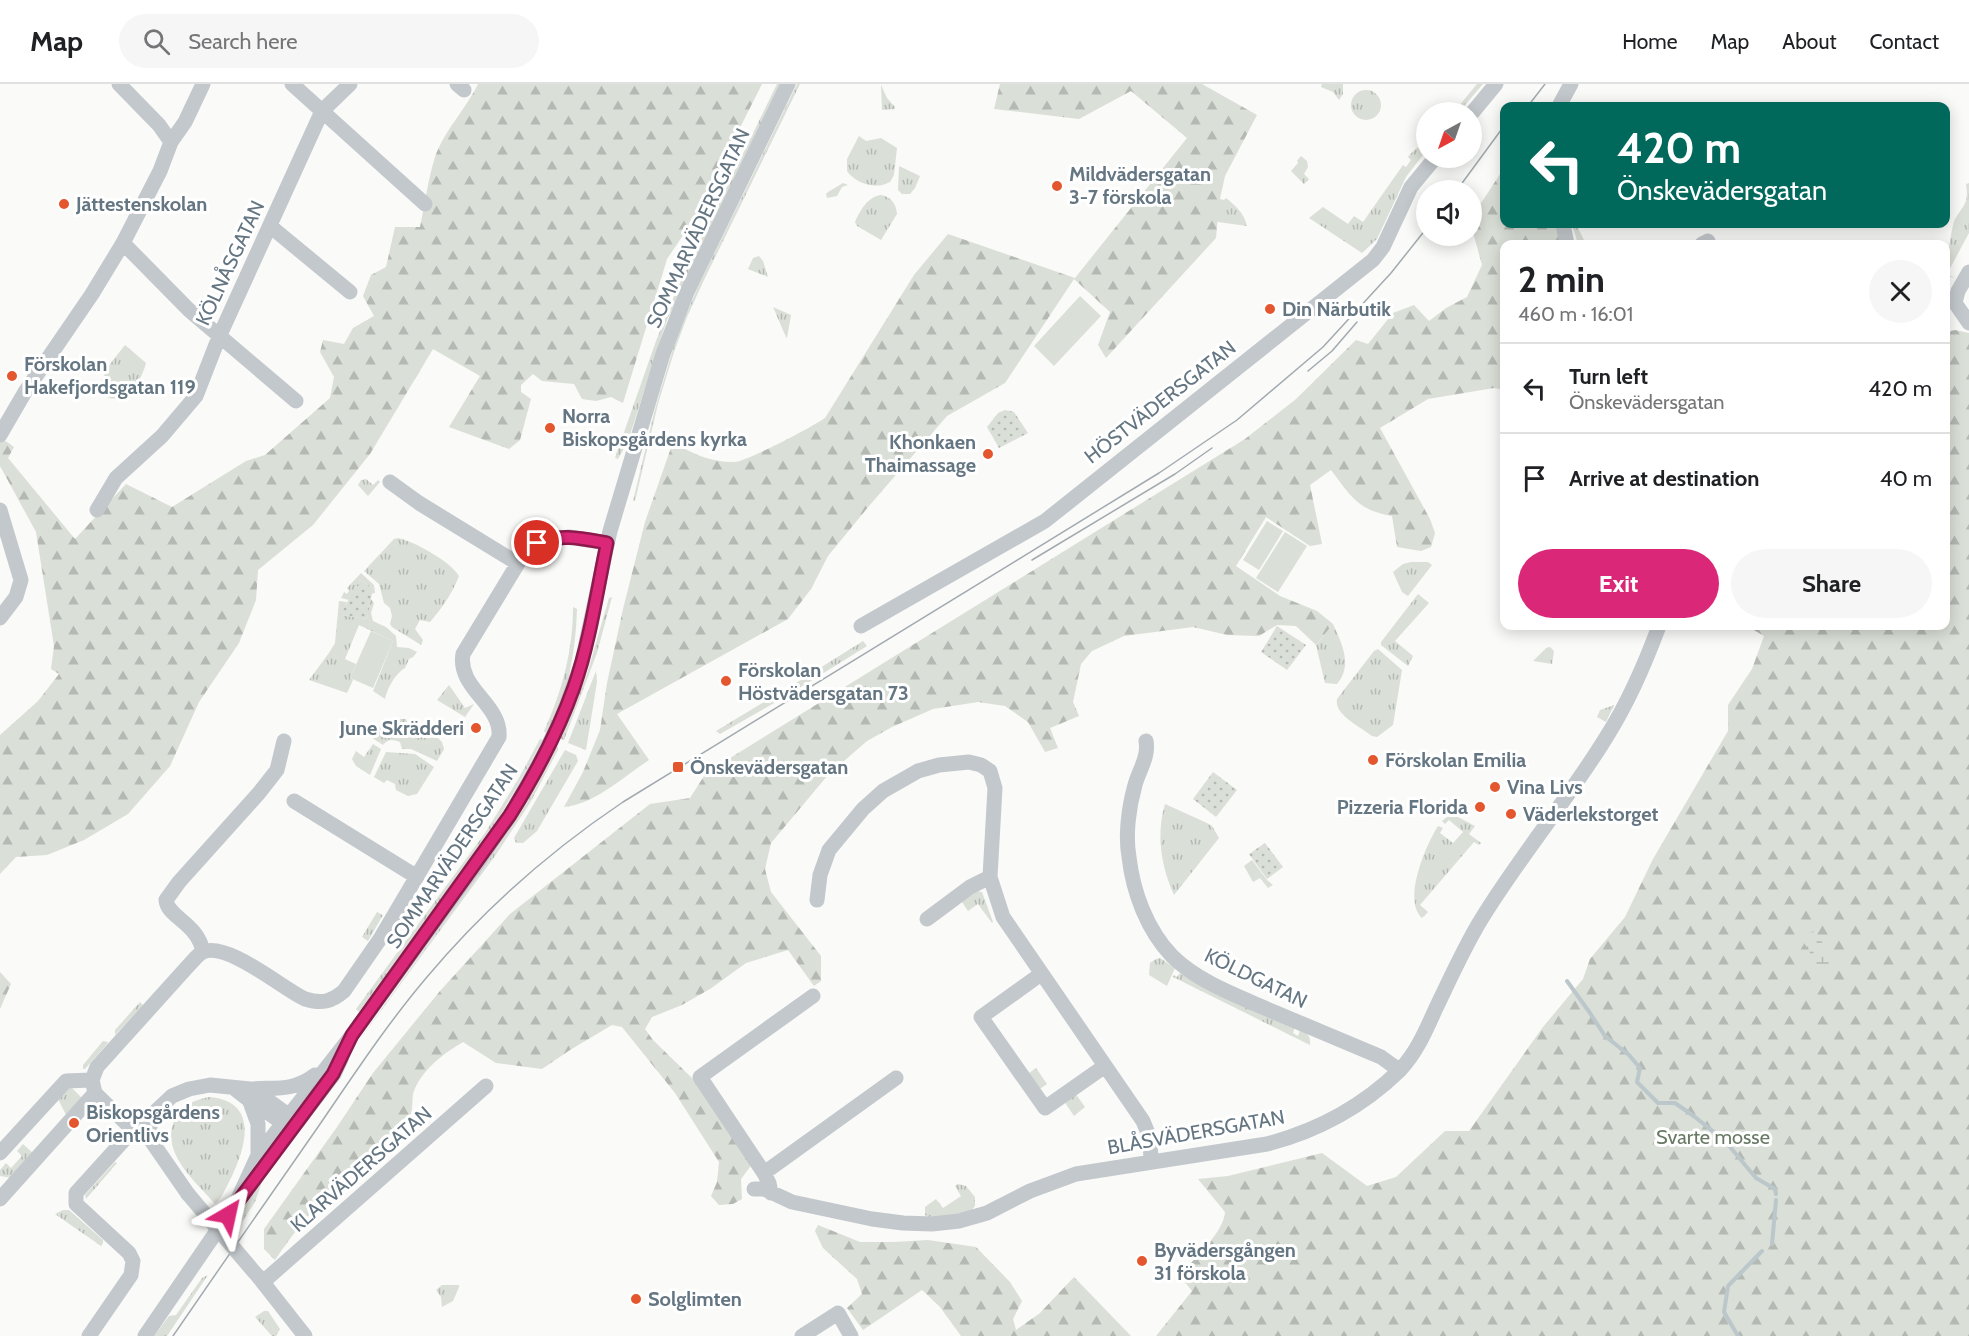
<!DOCTYPE html>
<meta charset="utf-8">
<style>
:root{--surface:#fff;--page:#f6f6f6;--text:#202124;--muted:#757577;--line:#e0e0e0;--accent:#db2777}
body{margin:0;font-family:Cabin,sans-serif;background:var(--page);color:var(--text);height:100vh;display:flex;flex-direction:column;font-size:22px;white-space:nowrap}
*{box-sizing:border-box;margin:0}
p{font-size:20px;color:var(--muted)}
.icon{flex:none;width:33px;height:33px;fill:none;stroke:currentColor;stroke-width:2;stroke-linecap:round;stroke-linejoin:round}
.map{position:relative;flex:1;overflow:hidden}
.sheet{position:absolute;left:1500px;top:156px;width:450px;height:390px;display:flex;flex-direction:column;background:var(--surface);border-radius:12px;box-shadow:0 3px 15px #0003}
.sheet>*{flex:none}
.guide{position:absolute;left:1500px;top:18px;width:450px;height:126px;border-radius:12px;box-shadow:0 3px 15px #0003;background:#00695c;color:#fff;overflow:hidden}
.needle{width:39px;rotate:220deg}
.buttons{position:absolute;left:1416px;top:18px;display:grid;gap:12px}
.buttons a{display:grid;place-items:center;width:66px;height:66px;border-radius:50%;background:var(--surface);box-shadow:0 3px 15px #0003;font-size:30px}
.pin{position:absolute;display:grid;place-items:center;width:51px;height:51px;color:#fff;margin:-26px;border:3px solid #fff;border-radius:50%;box-shadow:0 2px 6px #0007}
.me{position:absolute;width:66px;margin:-33px;rotate:36deg;stroke-linejoin:round;filter:drop-shadow(0 0 4px #0008)}
.turn{display:flex;align-items:center;gap:21px;height:126px;padding:0 18px;font-size:27px}
.turn .icon{width:78px;height:78px;stroke-width:2.5}
.turn b{display:block;font-size:42px;line-height:51px}
.round{display:grid;place-items:center;flex:none;width:63px;height:63px;border-radius:32px;background:var(--page)}
.headline{display:flex;align-items:center;justify-content:space-between;height:102px;padding:0 18px}
h1{font-size:36px;font-weight:700;line-height:45px}
.button{display:flex;gap:12px;margin-top:auto;padding:12px 18px}
.button a{flex:1;height:69px;border-radius:36px;background:var(--accent);color:#fff;font-size:24px;font-weight:700;line-height:69px;text-align:center}
.button a+a{background:var(--page);color:var(--text)}
ul{padding:0;list-style:none}
li{display:flex;align-items:center;gap:18px;height:90px;padding:0 18px;border-top:2px solid var(--line)}
li div{flex:1}
li b{display:block;font-size:22px}
li em{font-style:normal}
header{display:flex;align-items:center;gap:36px;box-sizing:border-box;height:84px;padding:0 30px;background:var(--surface);border-bottom:2px solid var(--line)}
header strong{font-size:28px}
nav{display:flex;gap:33px;margin-inline-start:auto;font-size:21px}
.search{width:420px;height:54px;background:var(--page);display:flex;align-items:center;gap:15px;box-sizing:border-box;padding:0 21px;border-radius:33px;color:var(--muted);font-size:22px}
.map>svg:first-child{display:block}
.grass{fill:url(#grass-tufts)}
.forest{fill:url(#forest-firs)}
.wetland{fill:url(#wetland-marsh)}
.park{fill:url(#park-dots)}
.pitch{fill:#dadfd7}
.lines{fill:none;stroke-linecap:round;stroke-linejoin:round}
.stream{stroke:#bbc7cb;stroke-width:4}
.minor{stroke:#c3c8cc;stroke-width:15}
.tram{stroke:#a2aab0;stroke-width:1.5}
.minor-bridge{stroke:#c3c8cc;stroke-width:15}
.route-casing{stroke:#8e194d;stroke-width:15}
.route{stroke:#db2777;stroke-width:10}
.poi-dot{fill:#e4572e;stroke:#fff;stroke-width:2}
.labels{text-anchor:middle;dominant-baseline:central;stroke-width:6;stroke-linejoin:round;paint-order:stroke}
.poi-label{font-size:20px;font-weight:bold;fill:#657683;stroke:#fff;text-anchor:start}
.street-label{font-size:20px;fill:#657683;stroke:#fff}
.park-label{font-size:20px;fill:#687a64;stroke:#fff}
</style>
<header>
<strong>Map</strong>
<div class="search"><svg class="icon" aria-label="search" viewBox="0 0 24 24"><circle cx="10" cy="10" r="6"/><path d="M15 15l6 6"/></svg>Search here</div>
<nav><a>Home</a><a>Map</a><a>About</a><a>Contact</a></nav>
</header>
<div class="map">
<svg width="1969" height="1252" viewBox="0 0 1969 1252">
<defs>
<pattern id="grass-tufts" width="24" height="20" patternUnits="userSpaceOnUse" patternTransform="scale(1.5)"><rect width="24" height="20" fill="#dadfd7"/><path d="M3 7l-1-3M5 7V3M7 7l1-3M15 17l-1-3M17 17v-4M19 17l1-3" fill="none" stroke="#b4b9b4"/></pattern>
<pattern id="forest-firs" width="22" height="20" patternUnits="userSpaceOnUse" patternTransform="scale(1.5)"><rect width="22" height="20" fill="#dadfd7"/><path d="M5 1l3.5 6h-7zM16 11l3.5 6h-7z" fill="#b4b9b4"/></pattern>
<pattern id="wetland-marsh" width="20" height="14" patternUnits="userSpaceOnUse" patternTransform="scale(1.5)"><rect width="20" height="14" fill="#dadfd7"/><path d="M1 5h8M5 5V1M11 12h8M15 12V8" fill="none" stroke="#b4b9b4"/></pattern>
<pattern id="park-dots" width="8" height="8" patternUnits="userSpaceOnUse" patternTransform="scale(1.5)"><rect width="8" height="8" fill="#dadfd7"/><path d="M2 2h.1M6 6h.1" fill="none" stroke="#b4b9b4" stroke-width="1.8" stroke-linecap="round"/></pattern>
</defs>
<rect width="100%" height="100%" fill="#fafaf8"/>
<path class="grass" d="M777,0h4l-114,236 -39,121 -10,18 -3,-1 41,-117 20,-50z
M797,0h3l-96,196 -17,37 -13,35 -16,52 -23,97h-2l22,-92 21,-70 21,-50z
M1322,0h21v10l-4,6 -6,-8 -12,-5z
M1477,0h6l-24,28h-5z
M881,1l6,13 8,9v2l-13,1z
M1351 21a15 15 0 1 1 30 0a15 15 0 1 1-30 0Z
M859,52l7,5 15,-3 16,10 -3,27 -4,7c-14,8 -34,2 -43,-11v-12z
M1426,55v12l-20,26 -29,62 -15,14 -53,-35 14,-11 25,17 6,-8 9,6 40,-57 3,2 5,-7 -3,-3c5,-7 13,-11 18,-18z
M1301,72l6,5 1,6 -4,7 5,5 -5,5 -13,-13 7,-8 -1,-2z
M899,82l21,10 -5,12 -5,6h-8l-4,-4z
M843,99l5,2 -6,2 -5,9 -10,2 -1,-4 2,-2z
M1969,99v50l-22,41 8,4 -8,-2c-2,-6 5,-52 8,-57 9,-15 14,-15 11,-35z
M881,111c10,2 15,8 16,19l-16,26 -24,-14 -2,-4c5,-11 12,-25 26,-27z
M1216,114l8,2 2,-2c10,8 18,15 21,28l-36,-5z
M1572,140h14l-8,4 8,16h-8z
M759,172l4,5 5,16 -20,-8 5,-11z
M773,223l18,8 -4,23 -1,-1z
M125,261l21,18c-2,7 -5,15 -10,22 -11,13 -31,23 -36,-1l10,-20z
M366,395l7,6 5,-5 2,2 -12,14 -10,-11 3,-5z
M398,454c16,3 53,24 61,38 -7,18 -17,32 -29,46l-10,-2 -5,9 8,11 -2,5 -29,-18 -2,-3 2,-8 -2,-8 -6,-5 -5,-19 -15,-13 30,-32z
M1411,478h17l4,3 -24,31 -6,-4 -9,-20 10,-8z
M361,489l13,12 1,8 -4,1 2,-6 -13,-8 -11,20 -8,-2 3,-6 3,2 2,-3 -2,-3z
M1418,510l11,9 -34,38 18,15 -5,10 -27,-21v-3z
M612,513l-15,56 -33,87 -4,-1 27,-65 22,-76z
M370,514l4,5 -3,10 2,8 13,6 10,9 1,11 12,1 8,4 -4,5 -4,2 -4,9c-9,5 -18,20 -20,31l-12,-8 20,-50 -34,-16 -14,34 11,5 -6,14 3,2 -6,13 -38,-13 20,-27 6,-10 4,-42 8,1 -6,13 26,4z
M573,523l4,2c-1,37 -9,94 -31,124l-2,-2c18,-39 29,-80 29,-124z
M1333,540c9,20 20,41 4,60l-12,-1 -9,-38z
M863,557l4,5 -74,46 -5,-4z
M1550,563l4,4 -2,13 -19,-3 13,-13z
M1378,565l24,21 -9,55 -16,12 -5,-1c-11,-9 -38,-21 -35,-37l37,-48z
M596,587l1,11 -11,68 -18,-7z
M449,601l16,23 9,-4 -9,13 -28,-17z
M779,609l-1,4 3,2 -61,35 -4,-3z
M1614,621l-8,17 -9,-5 3,-7z
M400,635h6l1,3 26,16 3,-2 6,6 2,7 -7,12 -26,-12h-9l-2,-7c-8,-3 -12,-3 -17,3 -9,-6 -16,-9 -16,-20l3,-2 8,5 7,-7c6,3 10,3 15,-2z
M540,655l3,1 -49,87 -135,185 -3,-3 129,-176 34,-55z
M373,660l8,5 -11,26 -14,-9 -4,-7 4,-8 8,6z
M556,663h2v3l-28,53 -35,53 -140,190 143,-199 37,-59z
M565,666l11,5 2,6 -41,70 -14,12h-7l-2,-5z
M386,668l29,2 19,13 -17,27 -9,2 -12,-6 -1,-6 -8,-4 -3,3 -10,-6z
M1165,720l42,19 5,3 7,12 -45,57c-13,-29 -18,-60 -9,-91z
M1456,732l19,10 -6,8 12,9 -2,2 -5,-3 -54,63 8,7 -6,6c-20,-18 4,-73 16,-92l5,2 -3,5 13,10 10,-11 -14,-12 -4,4 -3,-3 5,-4z
M1252,776l15,20 6,5 -5,3 -8,-10 -7,4 -9,-16z
M976,807l6,1 11,30 -1,1 -14,-19 -10,7 -6,-9z
M377,828l6,3 -15,26 -6,-4z
M1160,874l15,10 -8,18 -18,-11 1,-12 6,-4z
M1180,889l15,9 100,45 -2,6 5,3 2,-6c8,3 11,7 10,15l-137,-68 1,-2 3,2z
M140,918l3,3 -28,30v-5z
M103,957l5,1 -1,2 -22,25h-2v-4z
M1036,984l11,16 -10,7 -12,-15z
M68,1004h4l10,10 -16,17 -9,-18z
M1075,1009l10,14 -11,9 -10,-15z
M209,1013c49,4 38,47 23,79 -5,9 -9,21 -17,28 -19,-22 -56,-52 -40,-85 8,-14 19,-19 34,-22z
M23,1060l11,10 -22,24 -12,-2v-6l6,-7 5,5 11,-12 -5,-5z
M115,1078l2,1 -31,36 -1,-4z
M263,1095l-8,23 -19,29 -6,-7z
M958,1100l8,2 9,11v9l-5,6 -41,6 -4,-3v-8l11,-8 7,9 18,-12 -6,-10z
M63,1126h6l34,30v3l-2,3 -46,-32z
M208,1191l-41,61h-13l15,-20 7,-1 26,-37z
M442,1201h17v2l-6,14 -11,6 -1,-10 -5,-7z
M264,1227h4l12,18 -4,7h-4l-17,-19z"/>
<path class="forest" d="M478,0h284l-68,135 -27,40 -44,144 -12,-6 -15,4 -14,-2 -8,-15 -32,-3 -9,-7 -12,11v7l10,7 -11,41 -11,9 -60,-22 31,-51 -47,-27 -63,105 -57,71 -55,45 -2,30 -17,43 -40,59 -29,64 -42,48 -44,26 -37,15 -31,2 -16,17v-139l38,-34 21,-27 -8,-5 3,-23 -18,-114 -36,-66v-29l14,10 -6,11 67,81 51,-55 46,23 74,-46 19,-6 65,-57 4,-21 -14,-25 3,-12 21,4 9,-16 21,-12 -11,-20 8,-21 15,-8 9,-40h25c5,-23 8,-48 15,-70 9,-26 31,-48 43,-73z
M1000,0h202l55,31 -32,61 -6,27 -3,35 -110,120 -8,-13 12,-33 -36,-33 -69,104 -58,33 -78,90 -41,50 -17,33 -23,30 -171,95 32,46c-26,17 -54,44 -85,47l19,-35 17,-42 7,-47 16,-74 22,-87 28,-80c20,12 36,20 61,20 10,1 80,-36 91,-44l89,-143 34,-41 127,44 112,-140 -56,-47 -52,28 -85,-10z
M1504,84v56h54l3,20h-57v146l-10,-2 -66,11 -48,29 50,91 5,14 -4,14 -10,4 -24,-4 -5,-31c-35,-6 -41,-20 -61,-46l-21,15 12,59 -12,2 -44,-29 -30,49 44,30 37,15 16,13 -17,21 -20,-19 -19,-1 -18,11 -32,-1 -34,-8 -69,9 -32,15 -11,13 -8,38 6,14 -29,12 8,20 -13,4 -17,-30 -23,-16 -27,-4 -45,7 -41,18 -25,14 -39,34 -57,68 -6,26 6,23 50,64v25l-7,5 -26,-36 -42,13 -36,26 -28,16 -30,12 -7,12 8,11 44,43 56,80 -12,16 1,20 -9,5 -14,1 -8,-9 6,-14 2,-20 -44,-69 -53,-66 -10,-2 -42,25 -28,19 -46,-6 -33,-21c-19,11 -43,29 -50,52 -1,7 0,16 -3,22 -8,14 -37,36 -50,48 -33,30 -60,58 -85,96l-11,-11v-20l73,-102 36,-54 67,-82 70,-77 140,-110 40,-6 16,-25 539,-334 51,-40 60,-59 12,4 25,-31 21,-8 15,16 17,-13 21,-11 15,-32 -10,-36v-12z
M1955,246l14,3v1003h-813l36,-45 -13,-16c14,-14 45,-43 46,-63l-27,-33 30,-3 94,-23 45,33 29,-9 49,-46h24l74,-104 40,-48 7,-20 35,-42 28,-58 75,-128v-26l24,-36 12,-33 -17,-10h199v-294z
M0,888l11,12 -11,25z
M818,1141l42,17h34l34,-2 48,7 34,35 12,19 -9,18 3,11 24,-17 34,-36 57,59h-170l-21,-29 -18,-17 -59,40 -16,-22 15,-14 -5,-15 -34,-31 -8,-17z"/>
<path class="wetland" d="M1814,847l22,30 -17,7 -19,-32z"/>
<path class="park" d="M1005,326l9,2 14,21 -29,15 -12,-21 11,-14z
M360,496l13,8 -6,31 -27,-4z
M1277,542l29,19 -19,25 -26,-18z
M1213,688l24,18 -21,27 -23,-18z
M1265,759l18,24 -16,12 -18,-25z"/>
<path class="pitch" d="M1080,212l21,20 -47,50 -20,-20z
M1267,437l16,10 -24,39 -16,-10z
M1285,448l22,14 -29,46 -22,-14z
M371,547l22,10 -20,47 -23,-10z"/>
<g class="lines">
<path class="stream" d="M1567,897l23,32 15,23 24,19 11,13 -3,14 21,21h17l20,14 30,24 31,37 19,11 1,5
M1772,1160l4,-44
M1738,1252l-14,-24 4,-26 34,-35"/>
<path class="minor" d="M119,0l40,41 12,17
M292,0l133,120
M457,0l7,6
M1559,22l12,-22
M1472,29l24,-29
M1563,140l4,20
M270,142l80,66
M123,159l66,67 107,91
M1702,160l6,-3
M1969,188l-11,19 -3,12 14,20
M0,351l25,-43 67,-98 31,-51 37,-72 11,-29 14,-20 18,-38
M390,398l29,21 98,60
M0,426l21,70 -5,17 -16,21
M97,426l19,-32 46,-42 34,-40 23,-59 103,-226 28,-27
M861,542l184,-105 328,-261 10,-13 28,-60 24,-29
M1146,657c3,16 -7,29 -11,44 -6,21 -10,50 -6,72 4,35 18,73 43,99 25,25 63,39 95,53 38,16 76,32 114,48l18,13
M294,717l123,76
M817,816l3,-25 9,-25 34,-41 20,-18 35,-20 21,-6 30,-3 12,3 9,6 5,17 -5,89 13,40 140,204 7,17 1,23
M927,835l43,-32 20,-10
M203,868c-5,-29 -36,-35 -37,-52l13,-18 80,-89 18,-23 7,-29
M1041,890l-60,43 64,91 60,-42
M234,1004c16,14 34,24 51,37
M250,1005c26,-2 42,3 65,-14
M250,1018l8,22v31
M133,1046l-38,-37 -3,-13 5,-13 92,-102c4,-4 9,-11 14,-13 24,-11 80,37 102,47 17,5 26,3 39,-8l36,-52 119,-202c3,-33 -42,-48 -36,-83l63,-104 19,-10 24,-3 38,6
M0,1069l66,-72 26,-1
M764,1089l132,-95
M754,1105h10l28,13 80,17 31,4 29,1 27,-3 28,-8 43,-22 46,-17 191,-30c50,-13 96,-38 133,-74 17,-18 26,-40 36,-62 14,-29 27,-58 43,-85 39,-65 89,-123 128,-187 22,-35 38,-72 52,-110
M771,1109l-2,-10 -5,-10 -64,-96 113,-81
M188,1110l-36,-52 -3,-13 6,-17 17,-16 17,-7 21,-4 40,4 12,7 35,25
M0,1115l95,-106
M236,1119l22,-48 94,-120 127,-174 31,-46 33,-59 19,-39 20,-55 28,-131 53,-177 24,-62 101,-208
M257,1191l48,61
M263,1198l223,-196
M89,1252l42,-61 2,-14 -4,-8 -53,-49v-11l57,-63 16,-1
M145,1252l91,-133 98,-129 7,-15
M802,1252l36,-23 13,23"/>
<path class="tram" d="M1528,22l17,-22
M1457,106l47,-64
M1308,287l24,-20 25,-29
M1032,476l143,-86 37,-26
M173,1252c48,-70 96,-139 145,-209 35,-51 69,-103 109,-150 57,-68 123,-126 196,-175l536,-329 78,-53 86,-73 68,-74 35,-44"/>
<path class="minor-bridge" d="M188,1110l67,79"/>
</g>
<g class="lines">
<defs>
<path id="route" d="M228,1131l105,-141 19,-39 158,-220c25,-40 48,-83 64,-128 16,-46 23,-96 33,-144 -23,-4 -47,-10 -70,0"/>
</defs>
<use href="#route" class="route-casing"/>
<use href="#route" class="route"/>
</g>
<g class="poi-dot">
<circle cx="1057" cy="102" r="6"/>
<circle cx="64" cy="120" r="6"/>
<circle cx="1270" cy="225" r="6"/>
<circle cx="12" cy="292" r="6"/>
<circle cx="550" cy="344" r="6"/>
<circle cx="988" cy="370" r="6"/>
<circle cx="726" cy="597" r="6"/>
<circle cx="476" cy="644" r="6"/>
<circle cx="1373" cy="676" r="6"/>
<rect x="672" y="677" width="12" height="12" rx="3"/>
<circle cx="1495" cy="703" r="6"/>
<circle cx="1480" cy="723" r="6"/>
<circle cx="1511" cy="730" r="6"/>
<circle cx="74" cy="1039" r="6"/>
<circle cx="1142" cy="1177" r="6"/>
<circle cx="636" cy="1215" r="6"/>
</g>
<g class="labels">
<g class="poi-label">
<text x="1069" y="90">Mildvädersgatan<tspan x="1069" dy="23">3-7 förskola</tspan></text>
<text x="76" y="120">Jättestenskolan</text>
<text x="1282" y="225">Din Närbutik</text>
<text x="24" y="280">Förskolan<tspan x="24" dy="23">Hakefjordsgatan 119</tspan></text>
<text x="562" y="332">Norra<tspan x="562" dy="23">Biskopsgårdens kyrka</tspan></text>
<text x="976" y="358" text-anchor="end">Khonkaen<tspan x="976" dy="23">Thaimassage</tspan></text>
<text x="738" y="586">Förskolan<tspan x="738" dy="23">Höstvädersgatan 73</tspan></text>
<text x="464" y="644" text-anchor="end">June Skrädderi</text>
<text x="1385" y="676">Förskolan Emilia</text>
<text x="690" y="683">Önskevädersgatan</text>
<text x="1507" y="703">Vina Livs</text>
<text x="1468" y="723" text-anchor="end">Pizzeria Florida</text>
<text x="1523" y="730">Väderlekstorget</text>
<text x="86" y="1028">Biskopsgårdens<tspan x="86" dy="23">Orientlivs</tspan></text>
<text x="1154" y="1166">Byvädersgången<tspan x="1154" dy="23">31 förskola</tspan></text>
<text x="648" y="1215">Solglimten</text>
</g>
<g class="street-label">
<text transform="translate(698 144) rotate(-65)">SOMMARVÄDERSGATAN</text>
<text transform="translate(230 179) rotate(-65)">KÖLNÅSGATAN</text>
<text transform="translate(1160 318) rotate(-38)">HÖSTVÄDERSGATAN</text>
<text transform="translate(452 772) rotate(-56)">SOMMARVÄDERSGATAN</text>
<text transform="translate(1256 894) rotate(26)">KÖLDGATAN</text>
<text transform="translate(1196 1048) rotate(-10)">BLÅSVÄDERSGATAN</text>
<text transform="translate(361 1085) rotate(-41)">KLARVÄDERSGATAN</text>
</g>
<g class="park-label">
<text x="1713" y="1053">Svarte mosse</text>
</g>
</g>
</svg>
<div class="buttons">
<a><svg class="needle" viewBox="-14 -14 28 28"><path d="M0-13l5 13h-10z" fill="#e53935"/><path d="M0 13l5-13h-10z" fill="#757577"/></svg></a>
<a><svg class="icon" aria-label="sound" viewBox="0 0 24 24"><path d="M4 9h4l5-4v14l-5-4H4zM17 9q2 3 0 6"/></svg></a>
</div>
<div class="pin" style="left:537px;top:459px;background:#d93025"><svg class="icon" aria-label="arrive" viewBox="0 0 24 24"><path d="M6 21V4h12l-3 4 3 4H6"/></svg></div>
<svg class="me" style="left:228px;top:1131px" viewBox="-20 -20 40 40"><path d="M0-17L14 15 0 8-14 15z" fill="#db2777" stroke="#fff" stroke-width="4"/></svg>
<div class="guide">
<div class="turn"><svg class="icon" aria-label="left" viewBox="0 0 24 24"><path d="M17 20v-9H6M10 6l-5 5 5 5"/></svg><div><b>420 m</b>Önskevädersgatan</div></div>
</div>
<section class="sheet">
<div class="headline"><div><h1>2 min</h1><p>460 m · 16:01</p></div><a class="round"><svg class="icon" aria-label="close" viewBox="0 0 24 24"><path d="M6 6l12 12M18 6L6 18"/></svg></a></div>
<ul>
<li><svg class="icon" aria-label="left" viewBox="0 0 24 24"><path d="M17 20v-9H6M10 6l-5 5 5 5"/></svg><div><b>Turn left</b><p>Önskevädersgatan</p></div><em>420 m</em></li>
<li><svg class="icon" aria-label="arrive" viewBox="0 0 24 24"><path d="M6 21V4h12l-3 4 3 4H6"/></svg><div><b>Arrive at destination</b></div><em>40 m</em></li>
</ul>
<div class="button"><a>Exit</a><a>Share</a></div>
</section>
</div>
